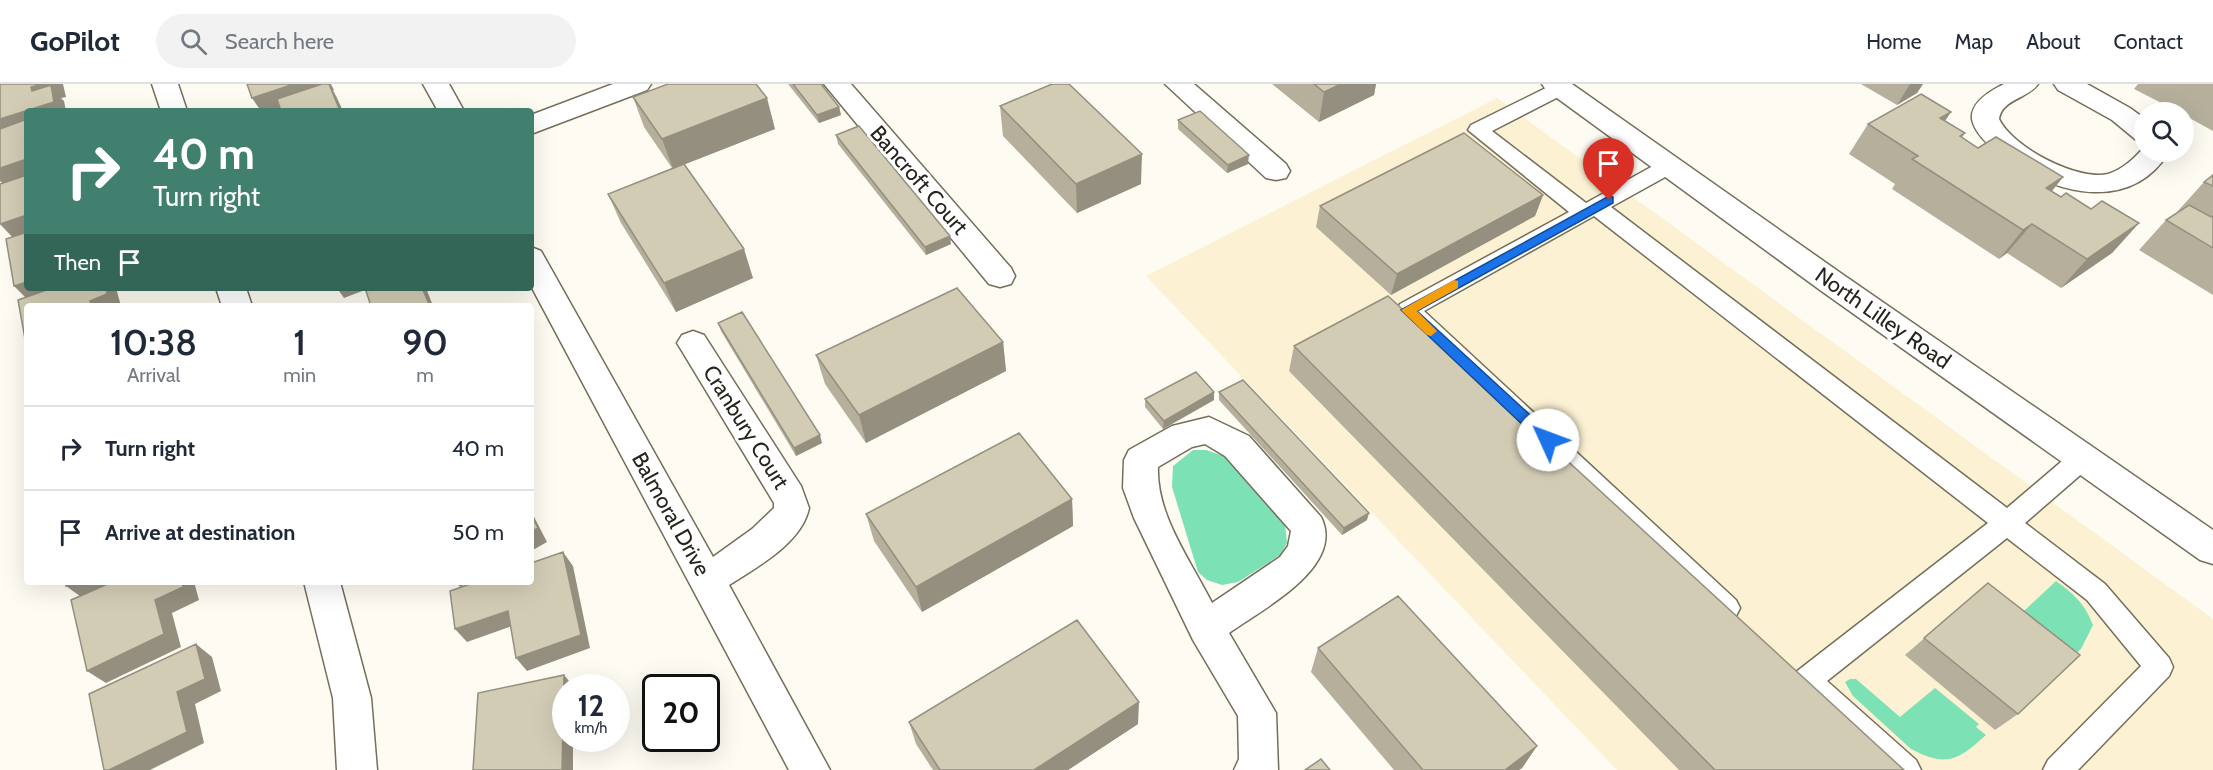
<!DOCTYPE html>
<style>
:root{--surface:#fff;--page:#f2f2f3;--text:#1f2937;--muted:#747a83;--line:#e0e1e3}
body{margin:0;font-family:Cabin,sans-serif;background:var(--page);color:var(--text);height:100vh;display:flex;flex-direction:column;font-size:22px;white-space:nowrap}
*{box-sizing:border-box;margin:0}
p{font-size:20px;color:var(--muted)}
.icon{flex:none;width:33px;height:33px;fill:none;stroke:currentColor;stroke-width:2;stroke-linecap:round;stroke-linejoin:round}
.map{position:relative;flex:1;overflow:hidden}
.side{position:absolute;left:24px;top:219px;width:510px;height:282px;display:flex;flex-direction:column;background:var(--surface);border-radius:6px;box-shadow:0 6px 24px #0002}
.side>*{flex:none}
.top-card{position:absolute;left:24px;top:24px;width:510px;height:183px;border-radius:6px;box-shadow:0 6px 24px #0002;background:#41806e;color:#fff;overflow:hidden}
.controls{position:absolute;left:2134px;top:18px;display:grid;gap:12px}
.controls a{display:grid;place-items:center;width:60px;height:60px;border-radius:50%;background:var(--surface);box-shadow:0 6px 24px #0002;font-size:30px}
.speed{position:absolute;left:552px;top:590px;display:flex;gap:12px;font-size:30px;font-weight:700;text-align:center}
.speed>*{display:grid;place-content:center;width:78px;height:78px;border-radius:50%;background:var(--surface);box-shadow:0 6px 24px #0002;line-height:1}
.speed small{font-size:15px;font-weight:400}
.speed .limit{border:3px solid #111;border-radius:9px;background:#fff;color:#111}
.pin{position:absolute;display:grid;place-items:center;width:51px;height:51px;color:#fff;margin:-62px -26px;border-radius:50% 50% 50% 0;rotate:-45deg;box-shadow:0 0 6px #0007}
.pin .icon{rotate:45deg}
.me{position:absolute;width:66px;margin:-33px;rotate:313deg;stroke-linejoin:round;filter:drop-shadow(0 0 4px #0008)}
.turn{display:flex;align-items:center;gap:21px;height:126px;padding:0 30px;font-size:27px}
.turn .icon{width:78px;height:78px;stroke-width:2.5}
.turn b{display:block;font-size:42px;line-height:51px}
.then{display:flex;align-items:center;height:57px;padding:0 30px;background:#0003;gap:12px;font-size:22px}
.eta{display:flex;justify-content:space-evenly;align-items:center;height:102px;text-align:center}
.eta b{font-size:36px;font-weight:600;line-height:42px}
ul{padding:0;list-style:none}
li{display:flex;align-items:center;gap:18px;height:84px;padding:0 30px;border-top:2px solid var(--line)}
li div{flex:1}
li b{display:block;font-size:22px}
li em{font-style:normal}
header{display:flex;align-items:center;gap:36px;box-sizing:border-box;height:84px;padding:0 30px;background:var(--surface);border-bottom:2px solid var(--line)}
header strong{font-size:28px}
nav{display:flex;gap:33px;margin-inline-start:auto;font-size:21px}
.search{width:420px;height:54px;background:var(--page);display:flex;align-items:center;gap:15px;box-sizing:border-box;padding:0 21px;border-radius:33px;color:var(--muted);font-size:22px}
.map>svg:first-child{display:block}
.built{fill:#fcf1d3}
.green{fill:#7ce1b5}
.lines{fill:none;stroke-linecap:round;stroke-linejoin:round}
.service-casing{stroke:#756e5a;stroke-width:3}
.minor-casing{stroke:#756e5a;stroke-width:3}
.tertiary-casing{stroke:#756e5a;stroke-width:3}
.service{fill:#fff;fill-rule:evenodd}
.minor{fill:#fff;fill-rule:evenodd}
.tertiary{fill:#fff;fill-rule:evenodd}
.wall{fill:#b5af9c}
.shaded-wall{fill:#948f7f}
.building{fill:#d3ccb5;stroke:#948f7f;stroke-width:1.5}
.route{fill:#1a73e8;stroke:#114b97;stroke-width:1.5}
.slow{fill:#f59e0b}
.labels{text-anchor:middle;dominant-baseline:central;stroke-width:6;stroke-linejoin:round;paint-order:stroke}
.street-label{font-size:22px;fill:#27241c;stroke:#fff}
</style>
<header>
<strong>GoPilot</strong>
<div class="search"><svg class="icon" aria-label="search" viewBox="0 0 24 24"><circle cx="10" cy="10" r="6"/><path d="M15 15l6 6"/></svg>Search here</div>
<nav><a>Home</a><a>Map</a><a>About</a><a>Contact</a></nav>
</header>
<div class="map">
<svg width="2213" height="686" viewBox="0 0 2213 686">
<rect width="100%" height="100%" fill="#fefbf2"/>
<path class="built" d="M1497,14l716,521v151h-596l-471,-494z"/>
<path class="green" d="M1193,366h13l21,7 58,67 2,19 -7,12 -42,27 -16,3 -15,-5 -9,-8 -26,-85 1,-21z
M2056,497c18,13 29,23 37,44l-12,24 -18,17 -53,-42z
M1850,595h6l44,38 35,-29 44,36 -3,3 10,8c-28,25 -38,33 -75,14l-58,-53 -8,-14z"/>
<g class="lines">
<defs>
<path id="service" d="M1554,0h14l3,4 -3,4 -76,39 94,72 76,-42h14l3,5 -3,5 -65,36 396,301 68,-58 9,-3 9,3 3,7 -3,7 -68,59 80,61 64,74 4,9 -4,9 -91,94h-35l5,-10 93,-94 -54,-66 -80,-62 -180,143 89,79 5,10h-36l-89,-80 -4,-9 4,-9 192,-149 -394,-307 -170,95 312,289 4,8 -4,8 -9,4 -9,-4 -318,-300 -3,-6 3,-6 169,-92 -101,-82 3,-5z"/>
<path id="minor" d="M152,0h26l9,27h-26z
M423,0h26l15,27h-26z
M613,0h38l-4,6 -116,44v-19z
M824,0h27l160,184 4,8 -4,8 -11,3 -11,-3z
M1165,0h29l92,80 4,7 -4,7 -10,2 -10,-2z
M2004,0h34c-10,15 -36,15 -39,35 13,28 78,62 109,55 14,-4 28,-17 37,-28v6h24c-38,61 -112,43 -161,8 -13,-9 -33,-24 -36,-41 -2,-17 20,-29 32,-35z
M2054,0h33l43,24 15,11v23l-10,-3 -23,-19 -54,-30z
M531,163l10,4 172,306 39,-28 22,-21v-5l-92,-152 -5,-8 5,-8 11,-4 11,4 97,151 8,22c-7,35 -52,59 -80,77l101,185h-41l-258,-484z
M216,204h30l6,18h-30z
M1209,333l40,19 72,81c25,50 -59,92 -92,116l47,80 2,57h-44l5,-11 -1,-43 -45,-76 -59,-122 -11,-30 1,-28 5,-10 43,-24zM1205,360l20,12 66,75 -3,15 -8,11 -68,46c-21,-42 -56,-88 -54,-136l34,-20z
M304,498h36l31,116 6,72h-40l-4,-72z"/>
<path id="tertiary" d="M1542,0h30l270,190 371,256v34l-13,-4 -380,-270 -274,-200z"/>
</defs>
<use href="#service" class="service-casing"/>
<use href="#minor" class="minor-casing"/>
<use href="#tertiary" class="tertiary-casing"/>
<use href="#service" class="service"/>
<use href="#minor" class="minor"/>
<use href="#tertiary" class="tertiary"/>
</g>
<path class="wall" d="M788,0h33l18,23 2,8 -22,8z
M1272,0h104l-2,11 -55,27z
M1861,0h62l-6,9 -20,12z
M2138,0h75v47l-29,-16v-3h-5l-45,-23z
M633,13l142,32 -91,35 69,114 -77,34 -55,-89 -13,-29 64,-26 -28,-41z
M1000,22l141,78 -64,29 -74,-77z
M1178,36l70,44 -21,9 -49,-44z
M1945,37l20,12 -3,5 16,10 85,29 -11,14 9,6 30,12 48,14 -27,30 -51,35 -54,-35 -8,6 -107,-70 3,-5 -46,-30 19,-30z
M836,51l115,109 -25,11 -88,-111z
M2213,91v120l-74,-45 27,-30 12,-8h-1l27,-30z
M1543,111l-8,21 -144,79 -75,-68 4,-21z
M718,239l104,120 -26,13 -75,-125z
M1003,258l3,29 -140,72 -41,-59 -9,-29z
M1294,262l610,424h-225l-390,-399z
M1219,308l148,128 -25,15 -123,-135z
M1145,315l69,1 -51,29 -18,-22z
M1072,415l1,27 -151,86 -48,-71 -8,-27z
M1988,499l30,131 -23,16 -90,-75z
M1318,564l219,98 -15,22 -3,2h-125l-83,-98z
M909,638l229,2 -70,46h-135l-17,-26z"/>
<path class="shaded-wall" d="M42,0h21l3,13 -5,1 3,3 2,10h-39v20l-27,8v-20l32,-28 -1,-4z
M294,0h37l3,6h-1l4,8 6,13h-3l-9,-20 -58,20h-12l-9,-13z
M1341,0h35l-2,11 -55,27 5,-30z
M1910,0h13l-6,9 -20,12z
M767,14l8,31 -102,40 -11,-30z
M839,23l2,8 -22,8 -2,-8z
M1951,28l-20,30 9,-24z
M1142,70l-1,30 -64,29 -1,-29z
M1249,71l-1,9 -21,9 1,-8z
M27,75v21l-21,7 -6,-6v-13z
M2063,93l-24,30 7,-19z
M1543,111l-8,21 -144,79 6,-21z
M27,131v20l-12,5 -15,-16z
M2139,139l-27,30 -51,35 26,-29z
M2032,140l-25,29 -8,6 24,-29z
M950,152l1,8 -25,11 -1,-8z
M744,165l9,29 -77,34 -12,-29z
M27,198v6h42l-39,14 -16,-16z
M106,204h10l5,18h-30l-1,-5z
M337,204h33l-26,10z
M422,204h4l7,18h-3z
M1003,258l3,29 -140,72 -7,-28z
M1214,308v8l-51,29 1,-8z
M820,351l2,8 -26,13 -2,-8z
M1072,415l1,27 -151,86 -6,-25z
M531,427l16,31 -16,9z
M1369,429l-2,7 -25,15 2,-7z
M563,468l10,14 17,82 -63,23 -11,-13z
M75,498h48l-39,17 -18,-13z
M182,498h12l5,18 -27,13 9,34 -75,36 -19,-12 68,-71z
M456,498h14l-10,5z
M508,527l10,13 -51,18 -12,-13z
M196,560l16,13 9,34 -26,13 9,39 -54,27h-41l68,-78z
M564,591l10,12h-8v51h7v32h-11z
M1139,618l-1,22 -70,46h-34z
M1537,662l-15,22 -3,2h-14z"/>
<path class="building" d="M0,0h42l-11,3 1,4 19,-6 3,17 -54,17z
M247,0h47l-42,14z
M322,0h7l11,27h-59l-4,-12z
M668,0h88l11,14 -105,41 -29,-42z
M793,0h28l18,23 -22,8z
M1052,0h17l73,70 -66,30 -76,-78z
M1314,0h27l-17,8z
M1921,10l30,18 -11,6 25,15 -5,3 18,12 18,-11 67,40 -17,11 15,9 5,-4 25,16 11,-8 37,22 -52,36 -55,-35 -9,6 -111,-71 6,-3 -50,-32z
M61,23l1,4h-11z
M1200,27l49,44 -21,10 -50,-45z
M27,35v40l-27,9v-39z
M859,42l91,110 -25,11 -89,-112z
M1464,49l79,62 -146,79 -77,-68z
M684,80l60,85 -80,34 -56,-89z
M27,91v40l-27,9v-40z
M2213,91v11l-9,-4z
M2189,121l22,12 2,-1v32l-47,-28z
M27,148v50l-13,4 -8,-47z
M52,204h54l1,6 -17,7 1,5h-64v44l-9,-50z
M365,204h57l8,18h-59z
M957,204l46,54 -144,73 -43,-60z
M1388,212l516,474h-189l-421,-424z
M742,228l78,123 -26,13 -76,-125z
M1196,288l18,20 -50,29 -19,-22z
M1243,296l126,133 -25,15 -125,-136z
M1019,349l53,66 -156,88 -50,-73z
M531,431l7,13 -7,4z
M563,468l18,83 -65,23 -8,-47 -53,18 -5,-38 26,-9h55v-19z
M66,498h9l-9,4z
M112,498h70l1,5 -28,13 9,34 -77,37 -16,-71z
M1988,499l92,72 -62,59 -94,-76z
M1398,512l139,150 -32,24h-82l-105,-122z
M1077,536l62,82 -105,68h-94l-31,-48z
M196,560l9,35 -28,13 10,40 -78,38h-5l-15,-76z
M564,591l-2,95h-89l5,-77z
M1321,675l9,11h-25z"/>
<path class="route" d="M1609,112l4,1v6l-196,108 136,125 2,4 -7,6 -5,-2 -142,-134z"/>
<path class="slow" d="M1454,196l4,1v7l-41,23 20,20 -6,5 -4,-1 -26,-25z"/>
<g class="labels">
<g class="street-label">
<text transform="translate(919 96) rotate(49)">Bancroft Court</text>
<text transform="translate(1883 234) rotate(35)">North Lilley Road</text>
<text transform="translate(746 343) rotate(58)">Cranbury Court</text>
<text transform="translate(671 430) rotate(61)">Balmoral Drive</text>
</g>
</g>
</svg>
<div class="controls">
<a><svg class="icon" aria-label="search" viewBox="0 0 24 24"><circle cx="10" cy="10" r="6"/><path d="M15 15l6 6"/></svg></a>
</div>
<div class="speed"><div>12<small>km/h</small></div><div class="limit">20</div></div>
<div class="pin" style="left:1609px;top:116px;background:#d93025"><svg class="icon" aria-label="arrive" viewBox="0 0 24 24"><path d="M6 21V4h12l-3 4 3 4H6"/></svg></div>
<svg class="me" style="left:1548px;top:356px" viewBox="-20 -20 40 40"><circle r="19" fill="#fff"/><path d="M0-13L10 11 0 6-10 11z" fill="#1a73e8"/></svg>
<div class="top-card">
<div class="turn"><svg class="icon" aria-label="right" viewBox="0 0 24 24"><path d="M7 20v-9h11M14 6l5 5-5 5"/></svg><div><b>40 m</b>Turn right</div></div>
<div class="then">Then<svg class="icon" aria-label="arrive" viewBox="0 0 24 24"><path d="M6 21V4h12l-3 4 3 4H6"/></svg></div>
</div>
<section class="side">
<div class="eta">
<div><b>10:38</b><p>Arrival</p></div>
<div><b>1</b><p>min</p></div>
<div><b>90</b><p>m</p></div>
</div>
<ul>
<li><svg class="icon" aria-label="right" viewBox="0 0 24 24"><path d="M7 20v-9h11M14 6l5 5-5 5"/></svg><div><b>Turn right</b></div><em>40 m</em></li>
<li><svg class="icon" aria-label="arrive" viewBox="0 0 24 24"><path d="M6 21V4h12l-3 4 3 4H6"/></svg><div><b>Arrive at destination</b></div><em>50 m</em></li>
</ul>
</section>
</div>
